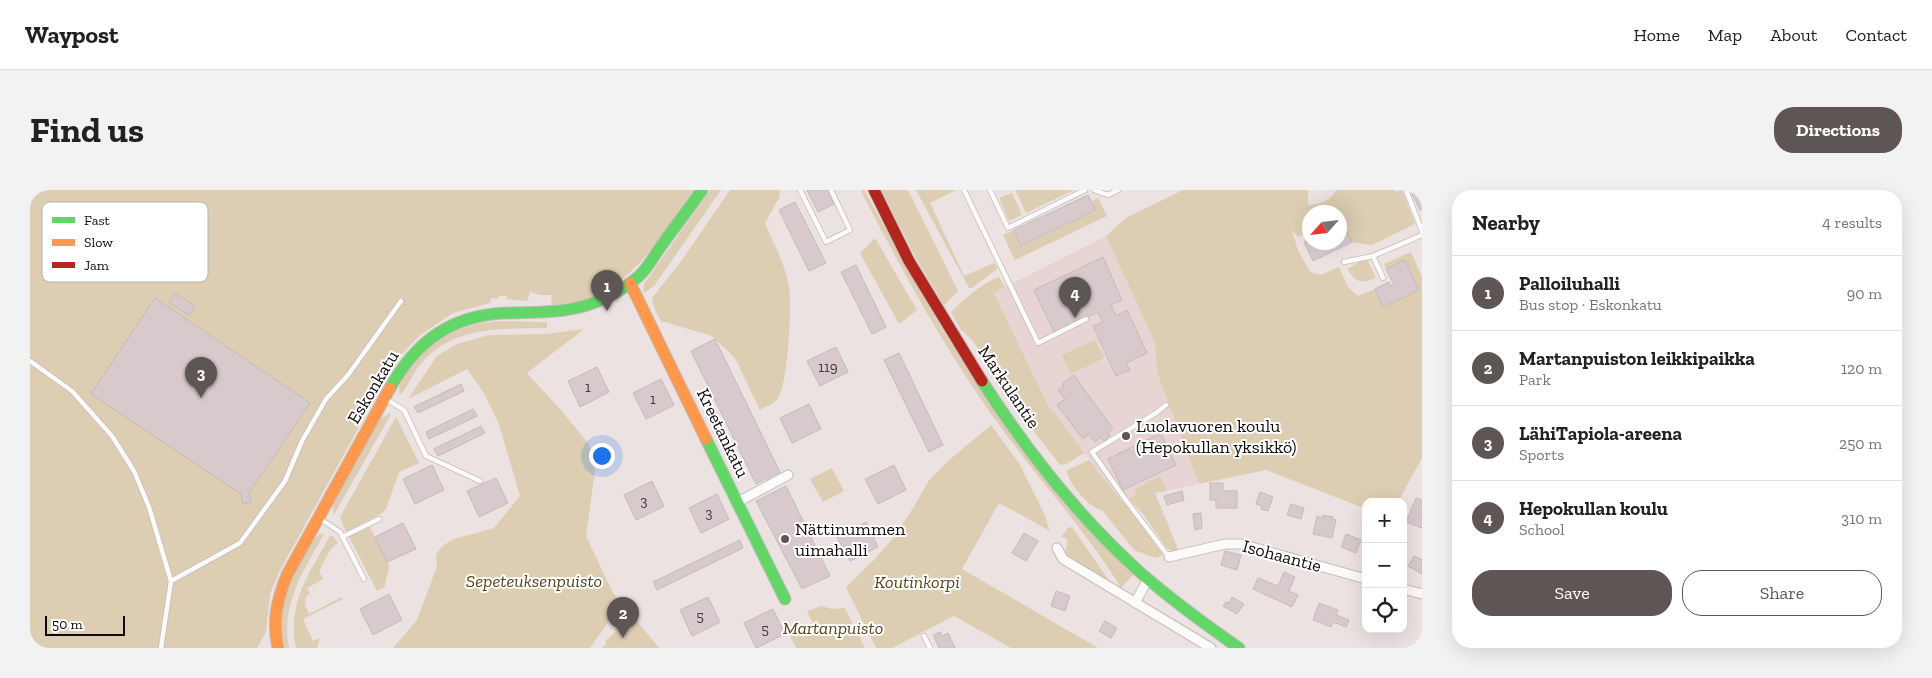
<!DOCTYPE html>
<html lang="en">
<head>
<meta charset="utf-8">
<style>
	body { margin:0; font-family:"Zilla Slab",serif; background:#f2f2f2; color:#202124 }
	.controls { position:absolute; right:15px; bottom:15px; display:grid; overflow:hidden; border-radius:10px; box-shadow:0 5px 20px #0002 }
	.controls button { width:45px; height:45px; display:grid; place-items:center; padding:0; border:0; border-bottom:1px solid #e0e0e0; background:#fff; color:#202124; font:25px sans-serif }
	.compass { position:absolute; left:1272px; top:15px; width:45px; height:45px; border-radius:50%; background:#fff; box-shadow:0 5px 20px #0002; rotate:243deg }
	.scale { position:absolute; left:15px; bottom:12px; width:80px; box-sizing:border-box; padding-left:5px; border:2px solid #100a0a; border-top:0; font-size:14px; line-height:18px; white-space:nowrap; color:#100a0a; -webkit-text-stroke:4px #fff; paint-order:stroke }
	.you { position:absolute; left:571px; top:265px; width:18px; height:18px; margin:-12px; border:4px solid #fff; border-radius:50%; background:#1a73e8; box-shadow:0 0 0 8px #1a73e833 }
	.badge { display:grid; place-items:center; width:32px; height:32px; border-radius:50%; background:#5d5655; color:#fff; font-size:16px; font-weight:700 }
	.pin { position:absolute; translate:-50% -41px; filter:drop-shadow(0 1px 2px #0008) }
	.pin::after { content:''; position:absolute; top:26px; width:18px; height:15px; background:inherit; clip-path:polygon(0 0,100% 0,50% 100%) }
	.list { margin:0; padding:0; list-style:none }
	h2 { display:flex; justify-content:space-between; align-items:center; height:65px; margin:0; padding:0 20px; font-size:21px }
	h2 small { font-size:16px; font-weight:400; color:#757577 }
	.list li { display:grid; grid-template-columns:32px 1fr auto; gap:15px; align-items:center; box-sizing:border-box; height:75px; padding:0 20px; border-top:1px solid #e0e0e0 }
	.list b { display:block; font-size:19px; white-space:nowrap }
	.list p { margin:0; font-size:16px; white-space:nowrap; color:#757577 }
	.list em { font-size:16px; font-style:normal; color:#757577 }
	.actions { display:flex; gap:10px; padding:15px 20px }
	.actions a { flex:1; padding:11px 0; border:1px solid #5d5655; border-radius:20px; text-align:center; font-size:18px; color:#5d5655 }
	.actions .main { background:#5d5655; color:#fff }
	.icon { flex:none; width:28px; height:28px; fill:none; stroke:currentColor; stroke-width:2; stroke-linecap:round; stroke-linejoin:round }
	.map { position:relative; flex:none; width:1392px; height:458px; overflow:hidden; border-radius:20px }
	header { display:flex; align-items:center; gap:30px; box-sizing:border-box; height:70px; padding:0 25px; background:#fff; border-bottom:1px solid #e0e0e0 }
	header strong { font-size:24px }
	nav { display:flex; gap:28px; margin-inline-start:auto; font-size:18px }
	.intro { display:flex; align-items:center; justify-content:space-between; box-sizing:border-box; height:120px; padding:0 30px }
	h1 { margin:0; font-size:35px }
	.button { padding:12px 22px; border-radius:20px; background:#5d5655; color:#fff; font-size:18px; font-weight:700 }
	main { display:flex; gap:30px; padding:0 30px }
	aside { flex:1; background:#fff; border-radius:20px; box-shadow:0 5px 20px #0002 }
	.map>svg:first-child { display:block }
</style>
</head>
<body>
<header>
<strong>Waypost</strong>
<nav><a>Home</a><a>Map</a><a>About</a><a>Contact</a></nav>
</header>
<div class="intro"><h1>Find us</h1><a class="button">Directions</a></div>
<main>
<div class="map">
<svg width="1392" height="458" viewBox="0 0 1392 458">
	<rect width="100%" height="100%" fill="#ece2e1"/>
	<path fill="#e7d4d3" d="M1076,46L1125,153L1127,182L1169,294L1091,310L1027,229L1018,214L964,103Z"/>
	<path fill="#ddcdb2" d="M0,0H664C635,40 608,89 560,108C548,112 535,113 522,115L521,105H511L500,102L497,111L477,109V106H469L468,109L461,108L460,113L423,123L390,145L366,170L249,382L240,404L236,442L227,458H0Z
		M680,0H691L624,96L613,103L614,94Z
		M700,0H749L750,6L735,33C743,53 756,75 759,97C762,116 758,197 747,210C743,214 735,217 730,220L705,168L682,146L631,131L625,120L622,108L652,70Z
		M834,0L910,136L967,224L1035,315L1103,385L1091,398C1054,337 1005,286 964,228C913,156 871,79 831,1Z
		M851,0H878L928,101L914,115L886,68Z
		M886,0H926L900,13L934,86L964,73L968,78L942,98H939Z
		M985,0H1044L996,23Z
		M1153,0H1278V15C1290,14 1300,12 1306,0H1365L1366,2L1372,0L1385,34L1342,55L1322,52L1310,27V22H1307L1305,17L1294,22H1280L1279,41L1269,47L1262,41L1268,60L1280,82L1291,85L1309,77L1318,97L1328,106L1345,99L1353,117L1389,100L1375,70L1356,79L1354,74L1381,62L1392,87V268L1368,312H1336V319L1236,280L1169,294L1127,182L1125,153L1076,46L1096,28Z
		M982,3L992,25L979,31L969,8Z
		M1068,8L1077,26L985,70L973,45L984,40L992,56L1065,21L1062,11Z
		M845,48L887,120L869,134L830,63Z
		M1333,70L1338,71L1346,88C1330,94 1327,93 1317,79Z
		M969,87L975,97L964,103L1018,215L1054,263L1036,274L1030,275L973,201L944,152L931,140L921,122C936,108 950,94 969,87Z
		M470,131L517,132V138C471,139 421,135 389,176C382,185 378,197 370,205C367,196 372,191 376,183C396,150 432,133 470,131Z
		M554,139L497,183L530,219L558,253L563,267L565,281L556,346L583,403L592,413L560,458H363L387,430L407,376L406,365L412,356L424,349L464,338L490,306L469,234L454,203L437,179L378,209L407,166L427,154L459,145L516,144Z
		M1065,150L1074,168L1041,184L1032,165Z
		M360,223L361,224L304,325L302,315L350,229Z
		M366,227L389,273L369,282L356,319L352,323L316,342L310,327Z
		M961,235L989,273L1013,321L1020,341L969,313L932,379L1068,458H981L924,426L862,458H846L816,397L844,370L864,347L885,315L899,290L918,271Z
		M1059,270L1091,310L1100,317L1133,365L1125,368L1104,360L1072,320C1060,319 1037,292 1037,280Z
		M802,278L814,301L793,312L780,289Z
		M1129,286L1137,301L1125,303L1148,359L1142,362L1135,356L1114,325L1099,309L1105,305L1106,299Z
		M340,337L359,375C359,384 355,389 355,397L347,401L319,347Z
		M1042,337L1080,392L1036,366L1035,362L1038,351L1032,346L1038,338Z
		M290,344H294C274,380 250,415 259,458H255C252,446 249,432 252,419C255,404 278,351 290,344Z
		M300,346H303L308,353L300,360L289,381L293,389L277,398L280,404L276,406L275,415L279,424L312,407L313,409L273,429L283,451L290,448L287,458H266C257,413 279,384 300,346Z
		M791,416L802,419L815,418L835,458H766L760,446L783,434L777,421Z
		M601,424L629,458H572L576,454L575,452L586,441L585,439L591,436Z"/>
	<path fill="#d8c9cd" stroke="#c2bbbc" d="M777,0H798L804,14L788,22Z
		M1392,0V19L1390,20L1382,4Z
		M1058,5L1066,20L991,56L984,40Z
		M765,12L796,73L779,81L749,20Z
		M1310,27L1322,52L1283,71L1274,52L1280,49V52H1310Z
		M1073,67L1092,110L1081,115L1086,126L1097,120L1117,163L1096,173L1100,180L1086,186L1063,136L1073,132L1068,122L1024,142L1004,100Z
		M1375,70L1389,100L1353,117L1345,99L1359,92L1361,96L1364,95L1356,79Z
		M826,75L856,137L842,144L811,82Z
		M145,103L165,116L159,125L139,112Z
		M125,108L280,213L219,303L221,312L213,314L211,304L61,204Z
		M685,149L750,282L726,294L661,161Z
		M806,157L818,182L790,196L777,171Z
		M869,163L913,255L899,262L854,170Z
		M567,177L579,202L550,217L538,191Z
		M1044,185L1083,239L1078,243L1080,246L1074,251L1071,247L1065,252L1059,244L1053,249L1027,215L1035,209L1028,200L1033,196L1035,197L1032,194Z
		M631,189L644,215L616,229L603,203Z
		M431,194L434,201L388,223L384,217Z
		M779,214L791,239L762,253L750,228Z
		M443,219L447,226L399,249L396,242Z
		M451,236L455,243L408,266L404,259Z
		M1131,243L1146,275L1093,300L1078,269Z
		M402,275L414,300L385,314L373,289Z
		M864,275L876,300L848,314L835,289Z
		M466,288L478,313L449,327L437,301Z
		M622,291L634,316L606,330L594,305Z
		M1180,293H1193V301H1207V318H1186V310H1180Z
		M756,296L800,386L772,399L726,311Z
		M1152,301L1154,310L1137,315L1134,306Z
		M1230,302L1243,307L1238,321L1231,319L1232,316L1226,314Z
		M687,304L699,329L671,343L659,318Z
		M1386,308L1392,310V338L1376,332Z
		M1261,314L1274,318L1271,329L1257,325Z
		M1171,323L1172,338L1165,340L1163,324Z
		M1293,325L1303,327L1302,329L1306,330L1302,348L1283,344L1287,326L1292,328Z
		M836,332L848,357L820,371L807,347Z
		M373,333L386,359L357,372L345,347Z
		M994,343L1008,351L996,371L982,363Z
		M1316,344L1331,350L1326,363L1311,357Z
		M710,350L713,358L627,400L623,392Z
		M1195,361L1211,365L1207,380L1191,375Z
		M1384,366L1392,370V384L1378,376Z
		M1254,382L1265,387L1259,401L1268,405L1262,417L1223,399L1228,388L1248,396Z
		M1026,401L1040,406L1035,421L1021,416Z
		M359,404L372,430L343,445L330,419Z
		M678,407L690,432L662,446L650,420Z
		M1202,407L1214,414L1207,424L1193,416L1196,412L1199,413Z
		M1289,413L1308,420L1306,425L1319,430L1316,437L1303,432L1301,437L1283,430Z
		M743,419L755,444L726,458L714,433Z
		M1075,431L1087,438L1081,448L1069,441Z
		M910,442L912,446L918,443L925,458H909L903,445Z"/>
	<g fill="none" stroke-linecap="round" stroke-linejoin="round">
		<defs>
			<path id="lane" d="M770,0L796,52L820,40L801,0
				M934,0L1008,153L1056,129
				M960,0L978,38L1055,0
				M1064,0L1078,5L1088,0
				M1376,0L1392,41
				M1343,66L1353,88
				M1314,72L1343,66L1392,45
				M0,171L42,201L82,246L104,281L119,317L141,391L131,458
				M356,209L374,220L396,266L450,291
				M1136,215L1126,223L1062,262L1095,309L1139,367
				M289,328L310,342L334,389
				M312,347L349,329
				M141,391L210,353L255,291L272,251L296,209L318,185L371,111
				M894,446L900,458"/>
			<path id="street" d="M708,312L758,285
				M1027,358L1033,369L1181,458
				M1139,367L1195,354H1211L1336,389
				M1373,399L1392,404
				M1105,413L1118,389"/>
			<path id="fast" d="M952,191C997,261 1050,329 1112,384C1143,411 1176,435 1209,458
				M360,198C386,151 422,125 476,123C511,122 545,124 577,107C588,102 599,95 609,86C617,79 623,68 629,59C643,39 658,20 672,0
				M676,249L755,409"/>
			<path id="slow" d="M600,93L676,249
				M248,458C242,431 247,410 257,385L360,198"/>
			<path id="jam" d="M844,0L879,71L952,191"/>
		</defs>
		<use href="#lane" stroke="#c3bcbb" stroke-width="6"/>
		<use href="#street" stroke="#c3bcbb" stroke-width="11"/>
		<use href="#fast" stroke="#c3bcbb" stroke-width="13"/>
		<use href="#slow" stroke="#c3bcbb" stroke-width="13"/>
		<use href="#jam" stroke="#c3bcbb" stroke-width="13"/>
		<use href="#lane" stroke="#fcfbfa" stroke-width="4.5"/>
		<use href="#street" stroke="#fcfbfa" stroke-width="9"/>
		<use href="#fast" stroke="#63d668" stroke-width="11"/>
		<use href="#slow" stroke="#ff974d" stroke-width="11"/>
		<use href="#jam" stroke="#b3261e" stroke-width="11"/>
	</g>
	<g fill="#5d5655" stroke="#fff" stroke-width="2">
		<circle cx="1096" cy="246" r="5"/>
		<circle cx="755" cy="349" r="5"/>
	</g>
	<g text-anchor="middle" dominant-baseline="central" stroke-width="4" stroke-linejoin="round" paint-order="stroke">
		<g font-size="15" fill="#433b3c">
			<text x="798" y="177">119</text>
			<text x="558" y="197">1</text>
			<text x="623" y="209">1</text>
			<text x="614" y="311">3</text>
			<text x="679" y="323">3</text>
			<text x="670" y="426">5</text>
			<text x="735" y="439">5</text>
		</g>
		<g font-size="18" fill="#100a0a" stroke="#fff">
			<text transform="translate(343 197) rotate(-59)">Eskonkatu</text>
			<text transform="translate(979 197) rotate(56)">Markulantie</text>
			<text transform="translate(693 243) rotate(64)">Kreetankatu</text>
			<text transform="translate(1252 366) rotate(15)">Isohaantie</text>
		</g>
		<g font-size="18" fill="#100a0a" stroke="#fff" text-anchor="start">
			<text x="1106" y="236">Luolavuoren koulu<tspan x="1106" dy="21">(Hepokullan yksikkö)</tspan></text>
			<text x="765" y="339">Nättinummen<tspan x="765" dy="21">uimahalli</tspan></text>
		</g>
		<g font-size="18" font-style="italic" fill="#56441a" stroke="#fff">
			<text x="504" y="391">Sepeteuksenpuisto</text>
			<text x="887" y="392">Koutinkorpi</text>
			<text x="803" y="438">Martanpuisto</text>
		</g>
	</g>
	<rect x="12" y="12" width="166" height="80" rx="8" fill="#fff" stroke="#b7b6b6" stroke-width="1"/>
	<rect x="22" y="27" width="23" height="6" fill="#63d668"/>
	<rect x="22" y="49" width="23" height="7" fill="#ff974d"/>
	<rect x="22" y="72" width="23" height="6" fill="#b3261e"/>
	<g font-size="14" fill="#100a0a">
		<text x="54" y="35">Fast</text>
		<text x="54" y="57">Slow</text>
		<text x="54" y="80">Jam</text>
	</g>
</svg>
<div class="controls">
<button>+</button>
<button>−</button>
<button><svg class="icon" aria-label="locate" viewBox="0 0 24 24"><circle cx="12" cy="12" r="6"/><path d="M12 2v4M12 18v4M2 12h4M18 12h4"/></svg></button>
</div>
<svg class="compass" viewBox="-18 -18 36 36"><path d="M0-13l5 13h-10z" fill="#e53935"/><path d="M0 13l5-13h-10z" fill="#757577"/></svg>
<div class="scale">50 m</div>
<div class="you"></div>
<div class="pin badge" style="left:577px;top:121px">1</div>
<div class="pin badge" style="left:593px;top:448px">2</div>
<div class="pin badge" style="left:171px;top:208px">3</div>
<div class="pin badge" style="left:1045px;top:128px">4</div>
</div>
<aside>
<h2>Nearby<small>4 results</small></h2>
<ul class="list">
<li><span class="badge">1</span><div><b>Palloiluhalli</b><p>Bus stop · Eskonkatu</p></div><em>90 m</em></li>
<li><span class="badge">2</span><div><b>Martanpuiston leikkipaikka</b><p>Park</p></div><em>120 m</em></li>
<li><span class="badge">3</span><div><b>LähiTapiola-areena</b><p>Sports</p></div><em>250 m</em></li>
<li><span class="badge">4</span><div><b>Hepokullan koulu</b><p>School</p></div><em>310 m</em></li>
</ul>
<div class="actions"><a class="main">Save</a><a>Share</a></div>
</aside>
</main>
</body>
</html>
